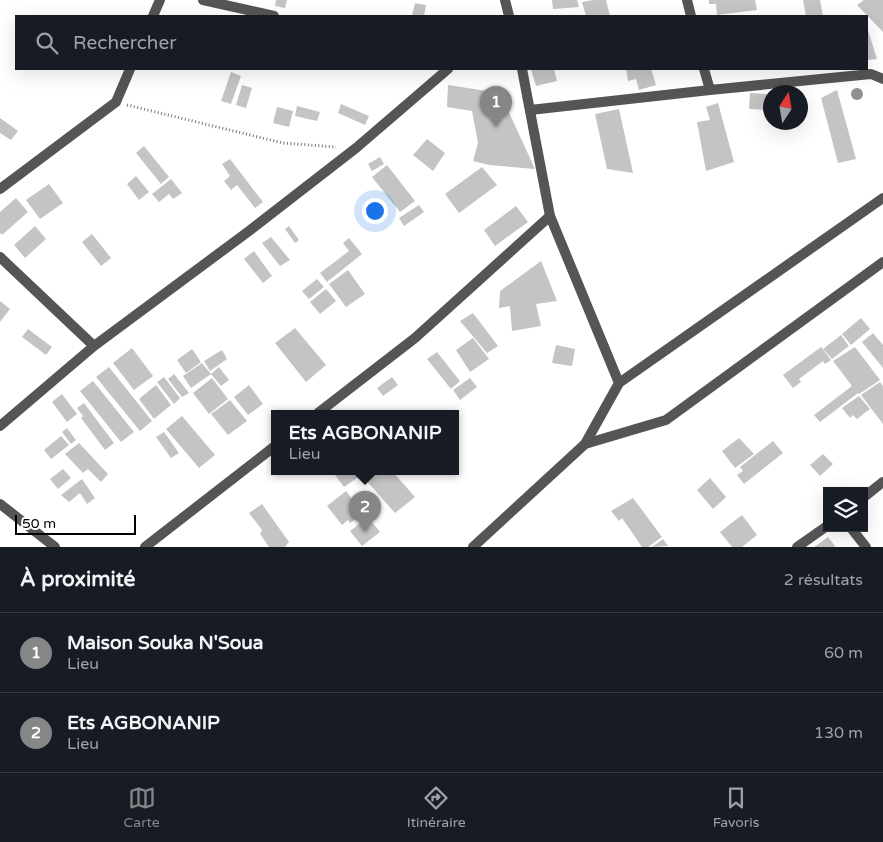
<!DOCTYPE html>
<html lang="fr">
<head>
<meta charset="utf-8">
<style>
	body { margin:0; font-family:"Varela Round",sans-serif; background:#20242c; color:#f1f3f6 }
	.controls { position:absolute; right:15px; bottom:15px; display:grid; overflow:hidden; border-radius:0px; box-shadow:0 5px 20px #0002 }
	.controls button { width:45px; height:45px; display:grid; place-items:center; padding:0; border:0; border-bottom:1px solid #363941; background:#171b24; color:#f1f3f6; font:25px sans-serif }
	.compass { position:absolute; left:763px; top:85px; width:45px; height:45px; border-radius:50%; background:#171b24; box-shadow:0 5px 20px #0002; rotate:11deg }
	.scale { position:absolute; left:15px; bottom:12px; width:121px; box-sizing:border-box; padding-left:5px; border:2px solid #000; border-top:0; font-size:14px; line-height:18px; white-space:nowrap; color:#000; -webkit-text-stroke:4px #fff; paint-order:stroke }
	.you { position:absolute; left:374px; top:210px; width:18px; height:18px; margin:-12px; border:4px solid #fff; border-radius:50%; background:#1a73e8; box-shadow:0 0 0 8px #1a73e833 }
	.badge { display:grid; place-items:center; width:32px; height:32px; border-radius:50%; background:#858687; color:#fff; font-size:16px; font-weight:700 }
	.pin { position:absolute; translate:-50% -41px; filter:drop-shadow(0 1px 2px #0008) }
	.pin::after { content:''; position:absolute; top:26px; width:18px; height:15px; background:inherit; clip-path:polygon(0 0,100% 0,50% 100%) }
	.popup { position:absolute; left:271px; top:410px; width:188px; height:65px; box-sizing:border-box; display:grid; place-content:center; border-radius:0px; background:#171b24; filter:drop-shadow(0 1px 4px #0005); font-size:16px; white-space:nowrap; color:#9ea1a6 }
	.popup b { font-size:19px; color:#f1f3f6 }
	.popup::after { content:''; position:absolute; left:50%; top:100%; margin-left:-10px; border:10px solid transparent; border-top-color:#171b24 }
	.list { margin:0; padding:0; list-style:none }
	h2 { display:flex; justify-content:space-between; align-items:center; height:65px; margin:0; padding:0 20px; font-size:21px }
	h2 small { font-size:16px; font-weight:400; color:#9ea1a6 }
	.list li { display:grid; grid-template-columns:32px 1fr auto; gap:15px; align-items:center; box-sizing:border-box; height:80px; padding:0 20px; border-top:1px solid #363941 }
	.list b { display:block; font-size:19px; white-space:nowrap }
	.list p { margin:0; font-size:16px; white-space:nowrap; color:#9ea1a6 }
	.list em { font-size:16px; font-style:normal; color:#9ea1a6 }
	.icon { flex:none; width:28px; height:28px; fill:none; stroke:currentColor; stroke-width:2; stroke-linecap:round; stroke-linejoin:round }
	.map { position:relative; flex:none; width:883px; height:547px; overflow:hidden }
	.search { position:absolute; background:#171b24; box-shadow:0 5px 20px #0002; left:15px; right:15px; top:15px; height:55px; display:flex; align-items:center; gap:12px; box-sizing:border-box; padding:0 18px; border-radius:0px; color:#9ea1a6; font-size:19px }
	.sheet { height:225px; background:#171b24 }
	nav { display:flex; justify-content:space-around; align-items:center; box-sizing:border-box; height:70px; border-top:1px solid #363941; background:#171b24; font-size:14px; color:#9ea1a6 }
	nav a { display:grid; justify-items:center; gap:2px }
	nav .on { color:#858687 }
	.map>svg:first-child { display:block }
</style>
</head>
<body>
<div class="map">
<svg width="883" height="547" viewBox="0 0 883 547">
	<rect width="100%" height="100%" fill="#fff"/>
	<path fill="#c4c4c4" d="M276,0H287L285,8L275,6Z
		M552,0H577L579,7L553,9Z
		M593,0H606L610,16H586L582,2Z
		M709,0H755L757,10L717,15L716,4H709Z
		M803,0H820L823,16H806Z
		M864,0H883V32L857,5Z
		M415,3L426,5L424,16H412Z
		M867,27L877,59L867,60Z
		M531,69H554L557,81L536,86Z
		M626,69H651L656,85L639,90L636,79L628,81Z
		M231,72L241,76L231,104L221,101Z
		M242,85L252,88L246,108L236,105Z
		M448,85L500,93L535,169L489,165L473,161L478,143L472,111L447,107Z
		M837,90L856,159L838,163L821,98Z
		M750,93L767,94L770,101V110L749,109Z
		M718,103L734,162L706,171L697,122L710,120L706,107Z
		M341,104L369,116L365,125L338,113Z
		M297,106L320,112L317,121L295,116Z
		M277,107L293,111L289,127L273,123Z
		M619,109L633,173L607,169L595,114Z
		M0,118L18,131L11,140L0,133Z
		M427,139L445,153L433,171L413,155Z
		M144,146L169,177L161,184L136,153Z
		M380,157L384,164L372,171L368,164Z
		M230,159L263,202L255,208L237,185L231,190L224,181L230,176L222,164Z
		M387,165L415,201L400,212L372,177Z
		M482,167L497,185L459,213L445,194Z
		M136,176L149,192L139,200L127,184Z
		M171,179L182,193L173,199L169,194L159,202L152,194Z
		M49,184L63,203L40,219L26,200Z
		M16,198L28,212L2,235L0,233V212Z
		M419,205L424,212L404,226L399,218Z
		M516,206L528,222L495,246L484,230Z
		M35,226L46,239L25,258L14,245Z
		M289,226L299,240L295,243L285,229Z
		M92,234L111,258L101,266L82,242Z
		M271,237L290,260L280,266L262,243Z
		M349,238L362,254L327,282L320,273L349,251L343,243Z
		M254,251L272,276L263,283L244,259Z
		M541,261L557,301L536,304L541,326L512,331L510,306L499,308L500,291Z
		M348,270L365,294L346,307L329,284Z
		M317,279L324,287L309,299L302,291Z
		M326,289L336,301L320,314L310,302Z
		M0,301L10,309L0,322Z
		M473,313L498,346L487,353L460,321Z
		M861,318L870,329L851,345L842,334Z
		M295,328L326,365L306,382L275,343Z
		M28,329L52,347L46,355L22,337Z
		M873,333L883,345V368L862,342Z
		M841,335L849,346L832,359L823,349Z
		M473,338L489,359L470,372L456,350Z
		M556,345L575,349L572,366L552,363Z
		M821,347L831,360L825,364L823,361L799,379L801,382L793,388L783,375Z
		M855,347L880,380L859,394L858,393L820,422L814,415L852,386L833,361Z
		M132,348L153,376L134,390L113,363Z
		M192,349L201,362L186,373L177,360Z
		M222,350L227,359L210,371L204,361Z
		M437,352L460,381L451,389L427,359Z
		M202,363L211,374L191,388L183,376Z
		M109,367L152,421L140,431L96,377Z
		M219,367L229,380L221,386L211,374Z
		M174,374L189,393L182,397L168,379Z
		M164,377L180,398L174,404L157,382Z
		M392,377L398,385L383,396L377,388Z
		M212,378L228,399L209,414L193,393Z
		M470,378L477,387L460,400L453,390Z
		M93,381L134,432L121,442L80,391Z
		M880,382L883,386V424L861,395Z
		M156,385L171,405L154,419L139,399Z
		M249,385L263,404L248,415L234,397Z
		M62,394L77,414L67,422L52,402Z
		M859,396L870,409L857,419L853,415L850,418L842,408Z
		M230,400L247,421L228,435L211,414Z
		M84,403L114,443L105,450L81,418L83,416L77,408Z
		M182,416L215,455L199,468L166,429Z
		M67,428L76,440L71,444L62,432Z
		M164,432L179,453L171,458L156,437Z
		M61,436L69,445L51,459L44,450Z
		M739,438L754,454L735,468L722,451Z
		M773,441L783,453L744,484L737,475L743,471L740,467Z
		M79,443L108,474L101,482L88,469L83,473L65,454Z
		M823,454L833,464L820,476L810,465Z
		M63,469L71,478L58,489L50,479Z
		M332,471H367L344,487Z
		M373,471H392L415,497L395,513L364,478Z
		M710,478L726,497L713,509L697,490Z
		M82,479L95,498L87,504L80,493L69,502L61,495Z
		M346,491L363,513L350,523L348,520L342,525L327,506Z
		M633,498L662,537L648,547H642L622,518L619,521L611,511Z
		M262,504L289,542L285,547H269L260,534L262,530L249,513Z
		M742,515L757,535L742,547H732L720,532Z
		M368,517L380,532L362,546L350,531Z
		M828,537L835,546L834,547H814Z
		M663,539L668,546L652,547Z"/>
	<g fill="none" stroke-linecap="round" stroke-linejoin="round">
		<path stroke="#777" stroke-width="3" stroke-dasharray="1 2.5" stroke-linecap="butt" d="M127,105L283,143L336,147"/>
		<path stroke="#555" stroke-width="10" d="M203,0L274,16
			M687,0L691,16
			M153,16L160,0
			M704,69L710,90
			M530,110L710,90L871,74L883,79
			M0,189L116,102L130,69
			M0,257L94,346
			M318,413L415,338L550,216
			M0,426L94,346L249,231L356,148L448,69
			M585,444L666,420L883,262
			M864,497L883,482
			M0,504L55,547
			M851,528L866,547
			M145,547L275,446
			M797,547L827,526"/>
		<path stroke="#555" stroke-width="10" d="M505,0L509,16
			M522,69L550,216L619,383
			M473,547L585,444L619,383L883,198"/>
	</g>
	<circle fill="#8f8f8f" cx="857" cy="94" r="6"/>
</svg>
<div class="controls">
<button><svg class="icon" aria-label="layers" viewBox="0 0 24 24"><path d="M12 4l9 5-9 5-9-5zM3 14l9 5 9-5"/></svg></button>
</div>
<svg class="compass" viewBox="-18 -18 36 36"><path d="M0-13l5 13h-10z" fill="#e53935"/><path d="M0 13l5-13h-10z" fill="#9ea1a6"/></svg>
<div class="scale">50 m</div>
<div class="you"></div>
<div class="pin badge" style="left:496px;top:127px">1</div>
<div class="pin badge" style="left:365px;top:532px">2</div>
<div class="popup"><b>Ets AGBONANIP</b>Lieu</div>
<div class="search"><svg class="icon" aria-label="search" viewBox="0 0 24 24"><circle cx="10" cy="10" r="6"/><path d="M15 15l6 6"/></svg>Rechercher</div>
</div>
<section class="sheet">
<h2>À proximité<small>2 résultats</small></h2>
<ul class="list">
<li><span class="badge">1</span><div><b>Maison Souka N'Soua</b><p>Lieu</p></div><em>60 m</em></li>
<li><span class="badge">2</span><div><b>Ets AGBONANIP</b><p>Lieu</p></div><em>130 m</em></li>
</ul>
</section>
<nav>
<a class="on"><svg class="icon" aria-label="map" viewBox="0 0 24 24"><path d="M3 6l6-2 6 2 6-2v14l-6 2-6-2-6 2zM9 4v14M15 6v14"/></svg>Carte</a>
<a><svg class="icon" aria-label="directions" viewBox="0 0 24 24"><path d="M12 3l9 9-9 9-9-9zM9 14v-3h6M13 9l2 2-2 2"/></svg>Itinéraire</a>
<a><svg class="icon" aria-label="saved" viewBox="0 0 24 24"><path d="M7 4h10v16l-5-4-5 4z"/></svg>Favoris</a>
</nav>
</body>
</html>
